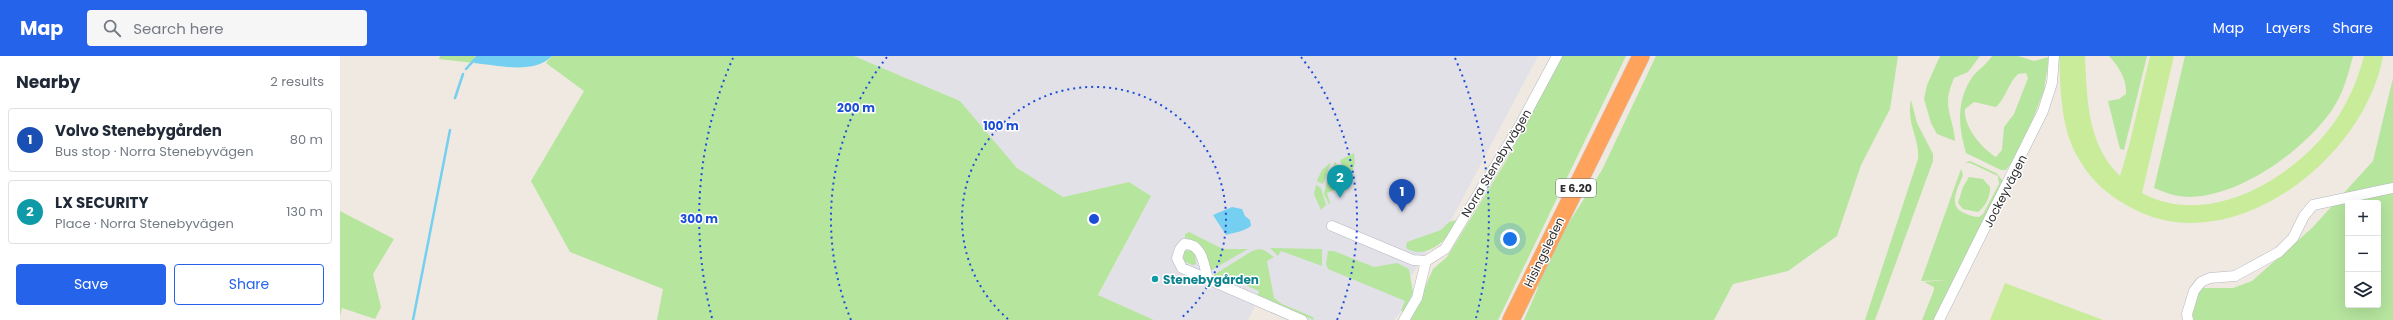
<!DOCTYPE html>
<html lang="en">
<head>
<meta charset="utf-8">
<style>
	body { margin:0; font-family:Poppins,sans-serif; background:#f6f6f7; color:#1f2937 }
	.controls { position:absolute; right:12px; bottom:12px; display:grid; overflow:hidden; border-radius:4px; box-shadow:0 4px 16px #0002 }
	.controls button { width:36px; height:36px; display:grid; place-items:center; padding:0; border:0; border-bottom:1px solid #e0e1e3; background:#fff; color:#1f2937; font:20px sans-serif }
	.you { position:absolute; left:1170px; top:183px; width:14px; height:14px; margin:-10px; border:3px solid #fff; border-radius:50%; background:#1a73e8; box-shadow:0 0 0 6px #1a73e833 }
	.badge { display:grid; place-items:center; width:26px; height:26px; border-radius:50%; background:#2563eb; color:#fff; font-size:13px; font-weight:700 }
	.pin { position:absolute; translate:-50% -33px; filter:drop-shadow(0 1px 2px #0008) }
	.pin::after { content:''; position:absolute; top:21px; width:14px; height:12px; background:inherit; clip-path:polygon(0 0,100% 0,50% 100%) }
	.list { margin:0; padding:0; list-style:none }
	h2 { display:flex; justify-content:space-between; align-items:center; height:52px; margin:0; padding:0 16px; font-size:17px }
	h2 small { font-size:13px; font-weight:400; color:#747a83 }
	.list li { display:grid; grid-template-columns:26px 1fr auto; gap:12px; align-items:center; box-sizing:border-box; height:64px; margin:0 8px 8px; padding:0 8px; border:1px solid #e0e1e3; border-radius:4px }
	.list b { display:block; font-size:15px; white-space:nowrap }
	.list p { margin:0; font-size:13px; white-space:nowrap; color:#747a83 }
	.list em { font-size:13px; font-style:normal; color:#747a83 }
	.actions { display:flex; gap:8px; padding:12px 16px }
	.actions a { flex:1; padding:9px 0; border:1px solid #2563eb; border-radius:4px; text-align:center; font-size:14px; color:#2563eb }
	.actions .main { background:#2563eb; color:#fff }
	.icon { flex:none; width:22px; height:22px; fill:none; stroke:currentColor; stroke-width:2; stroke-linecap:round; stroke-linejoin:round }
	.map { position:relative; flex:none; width:2053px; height:264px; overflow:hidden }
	header { display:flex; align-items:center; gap:24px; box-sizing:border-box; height:56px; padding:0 20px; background:#2563eb; color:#fff }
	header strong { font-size:19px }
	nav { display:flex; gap:22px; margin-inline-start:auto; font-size:14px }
	.search { width:280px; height:36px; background:#f6f6f7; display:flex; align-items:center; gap:10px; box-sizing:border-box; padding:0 14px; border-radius:4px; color:#747a83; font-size:15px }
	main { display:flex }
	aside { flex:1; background:#fff }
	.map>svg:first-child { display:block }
</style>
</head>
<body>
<header>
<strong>Map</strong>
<div class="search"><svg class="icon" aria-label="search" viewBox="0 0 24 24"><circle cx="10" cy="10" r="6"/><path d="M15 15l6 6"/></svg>Search here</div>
<nav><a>Map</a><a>Layers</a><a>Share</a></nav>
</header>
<main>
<aside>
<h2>Nearby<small>2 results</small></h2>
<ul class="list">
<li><span class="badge" style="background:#1a4fb4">1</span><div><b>Volvo Stenebygården</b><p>Bus stop · Norra Stenebyvägen</p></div><em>80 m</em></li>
<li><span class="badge" style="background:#0f9aa8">2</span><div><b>LX SECURITY</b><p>Place · Norra Stenebyvägen</p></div><em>130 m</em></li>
</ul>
<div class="actions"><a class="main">Save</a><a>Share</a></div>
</aside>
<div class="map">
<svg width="2053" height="264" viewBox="0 0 2053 264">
	<rect width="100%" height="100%" fill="#efe9e1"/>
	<path fill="#e3e1e8" d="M514,0H1198L1107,172L1090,191L1069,223L1068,246L1054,264H951L915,250L908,264H814L758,240L811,140L789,126L723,141L677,112L620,45Z"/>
	<path fill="#b6e59e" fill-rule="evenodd" d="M100,0H136L134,7L99,3Z
		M212,0H514L620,45L677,112L723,141L789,126L811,140L758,239L814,264H317L323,233L230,196L191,125L244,35L206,7Z
		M1222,0H1286L1158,264H1071L1093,213L1107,201L1166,105Z
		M1316,0H1558L1550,53L1521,109L1497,180L1448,215L1393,228L1374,264H1184L1198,232V226L1220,181L1262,114Z
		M1600,0H1640L1628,16L1614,22C1601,52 1613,58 1615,85L1597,78L1591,67L1584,43L1587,29Z
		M1652,0H1678L1694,5L1709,1L1704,34L1691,68L1672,106L1666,114H1661L1626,97C1618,70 1616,44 1633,20C1639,13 1647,8 1652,0ZM1686,17L1688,22L1674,58L1664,71L1662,94L1656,101C1642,93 1623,70 1625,53L1634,46L1656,51C1666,42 1668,27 1678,18Z
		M1769,0H1807L1784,94L1780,93L1768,45L1779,43L1786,38C1787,23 1779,11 1769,0Z
		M1845,0H2013C2008,19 2003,38 1992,54C1963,95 1901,140 1850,141C1837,141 1826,137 1814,132Z
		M2053,22V264H1854L1852,258L1860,232H1893L1912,225L1972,172L2033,105ZM2008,147H2038V249H2008Z
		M1571,44L1577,67L1593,98V105L1535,264H1525L1578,103C1580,82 1566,68 1571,44Z
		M1014,97L1015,108L1009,125L1000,104Z
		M995,105L1005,129L999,132L995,125L989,122Z
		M1630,105L1656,117L1664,126L1595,264H1582L1594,234V231L1584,226L1609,224L1581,225L1621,113L1623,119C1618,132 1607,150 1624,157C1629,159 1633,161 1639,161L1643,158L1659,128L1658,120L1630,107H1625Z
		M991,106L983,128L978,126L977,124L982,114Z
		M1629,121L1643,123L1650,131C1651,139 1645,152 1638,156L1623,153L1618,147L1623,131Z
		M987,126H993L996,133L987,137L990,147L989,148L984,138Z
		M976,129L981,132L986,149L981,154L974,138Z
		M0,155L54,183L33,218L41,251L35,263L2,252L0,260Z
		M1116,164C1112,183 1085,205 1066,192L1067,186L1101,174L1109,166Z
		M849,176L883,193H908L870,215C865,194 866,188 845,182V178Z
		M930,192L982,193V210L941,195L938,200Z
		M919,193L924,194L934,201L927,205L934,242L942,248L973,261L974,264L917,241L919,235L889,222L887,228L872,220L912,195Z
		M851,194L855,197L856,208L853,209L845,206L843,202L845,195Z
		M988,195H994L1034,211L1057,207L1069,213L1073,237L1063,257L1061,254L1065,245L988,213L986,208Z"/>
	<path fill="#c9ec9a" d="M1719,0H1745C1747,43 1747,88 1780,120L1790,86L1810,0H1834L1802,137C1863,170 1937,131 1979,85C2001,62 2016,31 2024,0H2043C2025,103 1889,209 1788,150C1768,139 1752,125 1740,105C1720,73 1721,36 1719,0Z
		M1665,227L1763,264H1650Z"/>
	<path fill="#75cff0" d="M136,0H212C194,19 157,9 134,7Z
		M892,151L902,153L905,160L910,164L911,170C903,176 895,176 886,179L873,159Z"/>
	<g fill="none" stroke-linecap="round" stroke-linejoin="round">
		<path stroke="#75cff0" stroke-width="2.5" d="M126,13L135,3
			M115,42L123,18
			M73,264L110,74"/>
		<defs>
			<path id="street" d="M992,170L1073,204L1086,205L1105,193L1180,69L1217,0
				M868,224C864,210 863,187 844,188L840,193L837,202L842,212L962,264
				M1064,264L1077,242L1086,205
				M1599,264L1703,55L1712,27L1714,0
				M1848,264L1847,258L1854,235L1861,226L1870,222L1895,220L1939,196L1953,182L1964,160L1973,149L2053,132"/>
			<path id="highway" d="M1171,264L1301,0"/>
		</defs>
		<use href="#street" stroke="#b4b7c1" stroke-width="11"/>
		<use href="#highway" stroke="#c9c9c9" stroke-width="18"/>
		<use href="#street" stroke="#fff" stroke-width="10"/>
		<use href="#highway" stroke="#ffa35c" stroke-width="17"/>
	</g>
	<g fill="none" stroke="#1d4ed8" stroke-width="2" stroke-dasharray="2 4">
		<path d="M668 263A132 132 0 1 1 840 263"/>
		<path d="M511 264A263 263 0 0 1 547 1M961 1A263 263 0 0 1 997 264"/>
		<path d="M372 262A395 395 0 0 1 393 2M1115 2A395 395 0 0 1 1136 262"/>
	</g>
	<circle fill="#0f9aa8" stroke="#fff" stroke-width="1.5" cx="815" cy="223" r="4"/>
	<g text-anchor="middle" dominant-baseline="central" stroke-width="3" stroke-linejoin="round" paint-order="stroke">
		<rect fill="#fff" stroke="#6d6d6d" stroke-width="1" x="1216" y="123" width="40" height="18" rx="3"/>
		<g font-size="11" font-weight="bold" fill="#2e2e2e">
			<text x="1236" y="132">E 6.20</text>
		</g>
		<g font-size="12" fill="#2e2e2e" stroke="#fff">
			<text transform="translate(1156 107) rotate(-59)">Norra Stenebyvägen</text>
			<text transform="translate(1665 135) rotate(-63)">Jockeyvägen</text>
			<text transform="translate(1204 196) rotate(-64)">Hisingsleden</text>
		</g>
		<g font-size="12" font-weight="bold" fill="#0d838f" stroke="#fff" text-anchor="start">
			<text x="823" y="223">Stenebygården</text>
		</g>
	</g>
	<circle cx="754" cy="163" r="6" fill="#1d4ed8" stroke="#fff" stroke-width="2"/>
	<g font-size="12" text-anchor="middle" font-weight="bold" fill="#1d4ed8" stroke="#fff" stroke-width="3" stroke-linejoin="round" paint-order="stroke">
		<text x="516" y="56">200 m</text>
		<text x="661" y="74">100 m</text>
		<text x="359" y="167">300 m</text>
	</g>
</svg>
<div class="controls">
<button>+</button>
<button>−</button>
<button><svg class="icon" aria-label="layers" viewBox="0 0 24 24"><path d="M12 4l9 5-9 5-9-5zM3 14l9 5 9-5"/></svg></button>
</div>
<div class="you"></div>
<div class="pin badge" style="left:1062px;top:156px;background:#1a4fb4">1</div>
<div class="pin badge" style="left:1000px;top:142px;background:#0f9aa8">2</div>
</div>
</main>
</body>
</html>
